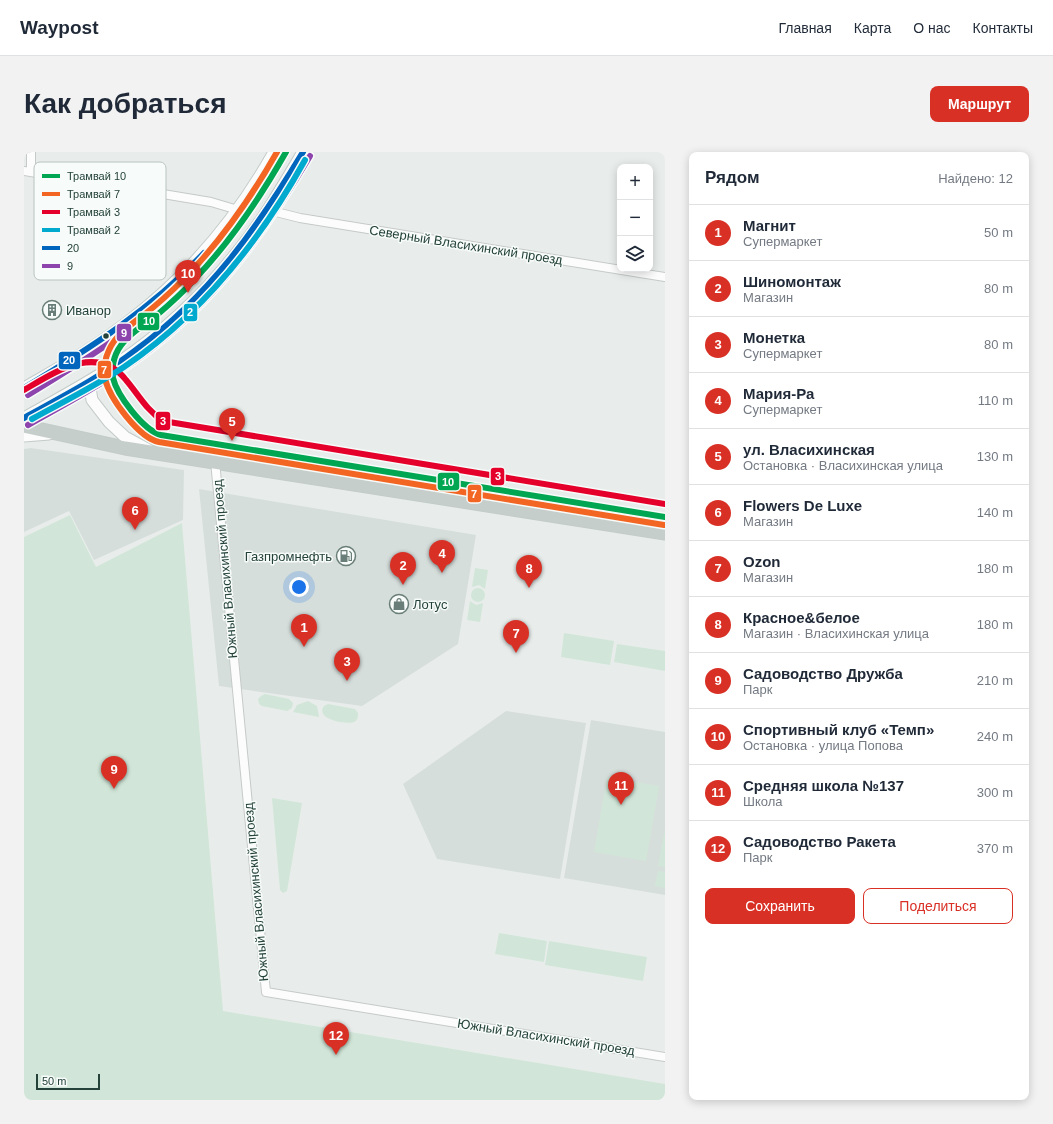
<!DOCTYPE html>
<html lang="ru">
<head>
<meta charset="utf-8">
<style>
	body { margin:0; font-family:Arial,sans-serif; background:#f2f2f3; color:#1f2937 }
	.controls { position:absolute; right:12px; top:12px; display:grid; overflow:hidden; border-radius:8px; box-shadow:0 2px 10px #0003 }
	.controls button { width:36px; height:36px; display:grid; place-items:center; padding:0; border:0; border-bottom:1px solid #e0e1e3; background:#fff; color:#1f2937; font:20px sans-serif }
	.scale { position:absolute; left:12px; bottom:10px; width:64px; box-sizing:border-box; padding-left:4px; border:2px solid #24423a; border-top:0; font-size:11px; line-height:14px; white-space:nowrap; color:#24423a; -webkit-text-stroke:3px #f7fbf9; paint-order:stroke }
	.you { position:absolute; left:275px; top:435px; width:14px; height:14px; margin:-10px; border:3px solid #fff; border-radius:50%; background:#1a73e8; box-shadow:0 0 0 6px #1a73e833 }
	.badge { display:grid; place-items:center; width:26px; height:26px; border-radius:50%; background:#d93025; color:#fff; font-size:13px; font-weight:700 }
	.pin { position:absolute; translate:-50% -33px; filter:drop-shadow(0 1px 2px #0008) }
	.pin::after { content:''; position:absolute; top:21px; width:14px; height:12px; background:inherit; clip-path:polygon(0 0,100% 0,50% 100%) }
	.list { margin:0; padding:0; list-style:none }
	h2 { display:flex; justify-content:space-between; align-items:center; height:52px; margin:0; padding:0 16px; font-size:17px }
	h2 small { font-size:13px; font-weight:400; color:#747a83 }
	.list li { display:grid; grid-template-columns:26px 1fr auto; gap:12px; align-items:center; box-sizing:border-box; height:56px; padding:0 16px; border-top:1px solid #e0e1e3 }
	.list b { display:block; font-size:15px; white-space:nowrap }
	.list p { margin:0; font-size:13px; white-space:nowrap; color:#747a83 }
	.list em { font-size:13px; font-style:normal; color:#747a83 }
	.actions { display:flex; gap:8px; padding:12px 16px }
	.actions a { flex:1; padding:9px 0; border:1px solid #d93025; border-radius:8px; text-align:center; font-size:14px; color:#d93025 }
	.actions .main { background:#d93025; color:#fff }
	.icon { flex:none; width:22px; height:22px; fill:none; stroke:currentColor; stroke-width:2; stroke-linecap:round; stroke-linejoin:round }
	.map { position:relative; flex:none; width:641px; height:948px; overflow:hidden; border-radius:8px }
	header { display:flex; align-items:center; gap:24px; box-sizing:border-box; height:56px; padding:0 20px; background:#fff; border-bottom:1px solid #e0e1e3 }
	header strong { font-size:19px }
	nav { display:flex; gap:22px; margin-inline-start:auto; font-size:14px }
	.intro { display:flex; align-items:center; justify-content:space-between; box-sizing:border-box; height:96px; padding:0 24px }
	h1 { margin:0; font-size:28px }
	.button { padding:10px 18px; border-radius:8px; background:#d93025; color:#fff; font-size:14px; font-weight:700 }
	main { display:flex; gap:24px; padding:0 24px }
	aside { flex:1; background:#fff; border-radius:8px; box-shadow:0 2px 10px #0003 }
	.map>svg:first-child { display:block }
</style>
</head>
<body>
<header>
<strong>Waypost</strong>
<nav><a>Главная</a><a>Карта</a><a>О нас</a><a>Контакты</a></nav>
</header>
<div class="intro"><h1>Как добраться</h1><a class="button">Маршрут</a></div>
<main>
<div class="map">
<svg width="641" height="948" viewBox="0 0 641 948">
	<rect width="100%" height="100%" fill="#e8edeb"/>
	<path fill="#d6dedb" d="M7,296L160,318L159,368L70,408L45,359L0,380V297Z
		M175,337L452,383L434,492L338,554L195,534Z
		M482,559L562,571L536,727L413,707L379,632Z
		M567,568L641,580V743L540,726Z"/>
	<path fill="#d1e6d8" d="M46,363L72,415L158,371L199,859L641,932V948H0V385Z
		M451,416L464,418L461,437L455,433L448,435Z
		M447 443a7 7 0 1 1 14 0a7 7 0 1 1-14 0Z
		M446,449L452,453L459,451L456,470L443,468Z
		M540,481L590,489L586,513L537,505Z
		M593,492L641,499V519L590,510Z
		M241,542L265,547L269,551L268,556L263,559L238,554L235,552L234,547L237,544Z
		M284,549L293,554L295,565L269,560L273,553Z
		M304,552L331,557L334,561C334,565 334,568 330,570C325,573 290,568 300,554Z
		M583,625L635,634L622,709L570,700Z
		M248,646L278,651L263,739L259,741L256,738Z
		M641,677V715L634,714Z
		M634,719L641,720V736L631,734Z
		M475,781L523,789L520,810L471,802Z
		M525,789L623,805L619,829L521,813Z"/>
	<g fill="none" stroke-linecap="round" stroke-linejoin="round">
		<defs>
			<path id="minor" d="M0,19L187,50L214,58
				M7,20V0
				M244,58L276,66L641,125
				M191,309L242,840L641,905"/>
			<path id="secondary" d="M65,229L68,248L85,270L101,285L125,298
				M0,236C19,225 39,214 58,202C140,150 202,86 250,0
				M0,266C32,248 64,231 94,211C140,180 184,138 218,94C241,65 260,32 279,0
				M0,284L25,282"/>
			<path id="trunk" d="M0,274L101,296L641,381"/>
		</defs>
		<use href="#minor" stroke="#c5cac8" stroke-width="10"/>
		<use href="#secondary" stroke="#c3cbc8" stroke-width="13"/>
		<use href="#trunk" stroke="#c3ccc9" stroke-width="15"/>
		<use href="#minor" stroke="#fcfcfc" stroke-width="8"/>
		<use href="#secondary" stroke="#fcfcfc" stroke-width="11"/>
		<use href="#trunk" stroke="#c6cecc" stroke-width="13"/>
		<defs>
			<path id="bus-1" d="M0,236C65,197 128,157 180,101
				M0,266C38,245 77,225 112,198C185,144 233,77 279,0"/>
			<path id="bus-2" d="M4,243C70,203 133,163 186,106
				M4,273C42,252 80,231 115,206C190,151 240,82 286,4"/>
		</defs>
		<use href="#bus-1" stroke="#f7fbf9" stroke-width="9"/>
		<use href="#bus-2" stroke="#f7fbf9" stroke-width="9"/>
		<use href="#bus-1" stroke="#0065bd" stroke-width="6"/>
		<use href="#bus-2" stroke="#8e44ad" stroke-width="6"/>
		<defs>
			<path id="tram-1" d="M262,0C236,46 207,89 170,128C159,140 146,152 133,163C119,174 99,185 92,202C89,209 88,218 89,226C93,243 119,278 137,283L641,365"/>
			<path id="tram-2" d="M253,0C227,46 197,89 160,127C148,139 135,151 121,162C108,172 92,182 85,198C81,206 79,218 81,227C86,247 115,286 135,290L640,373"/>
			<path id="tram-3" d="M0,238C31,220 73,191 102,228C114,242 123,259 139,269L641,352"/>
			<path id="tram-4" d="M8,267C39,250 71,234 100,215C178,162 236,89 281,8"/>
		</defs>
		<use href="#tram-1" stroke="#f7fbf9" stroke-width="9"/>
		<use href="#tram-2" stroke="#f7fbf9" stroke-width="9"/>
		<use href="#tram-3" stroke="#f7fbf9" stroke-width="9"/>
		<use href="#tram-4" stroke="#f7fbf9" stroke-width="9"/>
		<use href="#tram-1" stroke="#00a651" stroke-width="6"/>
		<use href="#tram-2" stroke="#f26522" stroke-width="6"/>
		<use href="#tram-3" stroke="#e4002b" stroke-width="6"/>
		<use href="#tram-4" stroke="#00a9ce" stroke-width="6"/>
	</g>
	<defs>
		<symbol id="building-ring" viewBox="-11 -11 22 22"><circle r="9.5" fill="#f7fbf9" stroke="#697e78" stroke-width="1.5"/><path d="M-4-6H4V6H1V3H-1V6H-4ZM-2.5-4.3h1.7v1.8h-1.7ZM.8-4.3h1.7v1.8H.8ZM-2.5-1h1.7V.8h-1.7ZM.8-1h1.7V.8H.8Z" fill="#697e78"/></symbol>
		<symbol id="fuel-ring" viewBox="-11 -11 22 22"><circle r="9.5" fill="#f7fbf9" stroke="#697e78" stroke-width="1.5"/><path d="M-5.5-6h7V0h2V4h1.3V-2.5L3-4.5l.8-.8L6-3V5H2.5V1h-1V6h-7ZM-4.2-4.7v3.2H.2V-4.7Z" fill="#697e78"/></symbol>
		<symbol id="shop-ring" viewBox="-11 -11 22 22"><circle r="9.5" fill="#f7fbf9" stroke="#697e78" stroke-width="1.5"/><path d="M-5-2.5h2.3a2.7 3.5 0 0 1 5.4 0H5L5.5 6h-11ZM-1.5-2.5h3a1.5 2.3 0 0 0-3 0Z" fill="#697e78"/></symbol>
	</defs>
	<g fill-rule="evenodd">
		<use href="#building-ring" x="17" y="147" width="22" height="22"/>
		<use href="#fuel-ring" x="311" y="393" width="22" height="22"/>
		<use href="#shop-ring" x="364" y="441" width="22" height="22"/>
	</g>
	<circle fill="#24423a" stroke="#f7fbf9" stroke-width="1.5" cx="82" cy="184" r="3.5"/>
	<g text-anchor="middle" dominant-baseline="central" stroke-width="3" stroke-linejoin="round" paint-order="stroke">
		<g font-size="13" fill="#24423a" stroke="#f7fbf9">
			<text transform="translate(442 93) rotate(9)">Северный Власихинский проезд</text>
			<text transform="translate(201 417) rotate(-95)">Южный Власихинский проезд</text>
			<text transform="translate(232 740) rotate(-95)">Южный Власихинский проезд</text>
			<text transform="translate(522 885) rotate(9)">Южный Власихинский проезд</text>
		</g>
		<g font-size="13" fill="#24423a" stroke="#f7fbf9" text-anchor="start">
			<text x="42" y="158">Иванор</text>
			<text x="308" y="404" text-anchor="end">Газпромнефть</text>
			<text x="389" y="452">Лотус</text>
		</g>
	</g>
	<rect x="10" y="10" width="132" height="118" rx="6" fill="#f7fbf9" stroke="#b8c4c0" stroke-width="1"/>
	<rect x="18" y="22" width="18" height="4" fill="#00a651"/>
	<rect x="18" y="40" width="18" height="4" fill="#f26522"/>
	<rect x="18" y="58" width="18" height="4" fill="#e4002b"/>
	<rect x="18" y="76" width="18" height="4" fill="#00a9ce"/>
	<rect x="18" y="94" width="18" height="4" fill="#0065bd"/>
	<rect x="18" y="112" width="18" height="4" fill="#8e44ad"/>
	<g font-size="11" fill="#24423a">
		<text x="43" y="28">Трамвай 10</text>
		<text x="43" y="46">Трамвай 7</text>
		<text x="43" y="64">Трамвай 3</text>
		<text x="43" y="82">Трамвай 2</text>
		<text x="43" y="100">20</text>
		<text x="43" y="118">9</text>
	</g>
	<g stroke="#f7fbf9" stroke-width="1.5">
		<rect x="159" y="151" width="15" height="19" rx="4" fill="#00a9ce"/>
		<rect x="113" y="160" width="23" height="19" rx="4" fill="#00a651"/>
		<rect x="92" y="171" width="16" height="19" rx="4" fill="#8e44ad"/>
		<rect x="34" y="199" width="23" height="19" rx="4" fill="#0065bd"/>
		<rect x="73" y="208" width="15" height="19" rx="4" fill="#f26522"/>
		<rect x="131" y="259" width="16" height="20" rx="4" fill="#e4002b"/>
		<rect x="466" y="315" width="15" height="19" rx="4" fill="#e4002b"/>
		<rect x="413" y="320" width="23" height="19" rx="4" fill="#00a651"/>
		<rect x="443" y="332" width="15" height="19" rx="4" fill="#f26522"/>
	</g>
	<g font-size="11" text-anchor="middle" font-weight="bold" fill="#fff">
		<text x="166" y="164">2</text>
		<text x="125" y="173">10</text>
		<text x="100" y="185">9</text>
		<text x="45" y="212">20</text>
		<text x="80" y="222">7</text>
		<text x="139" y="273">3</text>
		<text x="474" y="328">3</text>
		<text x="424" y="334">10</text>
		<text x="450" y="346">7</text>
	</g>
</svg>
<div class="controls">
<button>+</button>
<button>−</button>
<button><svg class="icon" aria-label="layers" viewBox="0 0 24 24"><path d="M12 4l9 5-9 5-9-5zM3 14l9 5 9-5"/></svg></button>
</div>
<div class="scale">50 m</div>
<div class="you"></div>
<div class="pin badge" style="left:280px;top:495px">1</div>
<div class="pin badge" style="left:379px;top:433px">2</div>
<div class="pin badge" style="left:323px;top:529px">3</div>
<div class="pin badge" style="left:418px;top:421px">4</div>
<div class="pin badge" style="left:208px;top:289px">5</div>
<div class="pin badge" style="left:111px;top:378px">6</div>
<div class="pin badge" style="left:492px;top:501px">7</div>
<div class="pin badge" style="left:505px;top:436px">8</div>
<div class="pin badge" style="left:90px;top:637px">9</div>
<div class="pin badge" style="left:164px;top:141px">10</div>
<div class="pin badge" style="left:597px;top:653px">11</div>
<div class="pin badge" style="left:312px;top:903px">12</div>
</div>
<aside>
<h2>Рядом<small>Найдено: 12</small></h2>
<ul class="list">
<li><span class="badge">1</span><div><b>Магнит</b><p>Супермаркет</p></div><em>50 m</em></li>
<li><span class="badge">2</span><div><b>Шиномонтаж</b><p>Магазин</p></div><em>80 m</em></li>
<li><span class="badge">3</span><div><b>Монетка</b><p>Супермаркет</p></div><em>80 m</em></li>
<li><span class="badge">4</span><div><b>Мария-Ра</b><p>Супермаркет</p></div><em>110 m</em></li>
<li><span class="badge">5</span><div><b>ул. Власихинская</b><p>Остановка · Власихинская улица</p></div><em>130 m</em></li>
<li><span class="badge">6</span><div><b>Flowers De Luxe</b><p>Магазин</p></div><em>140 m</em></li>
<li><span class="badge">7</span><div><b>Ozon</b><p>Магазин</p></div><em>180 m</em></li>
<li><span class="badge">8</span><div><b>Красное&amp;белое</b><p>Магазин · Власихинская улица</p></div><em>180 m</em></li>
<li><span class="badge">9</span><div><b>Садоводство Дружба</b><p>Парк</p></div><em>210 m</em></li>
<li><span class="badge">10</span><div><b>Спортивный клуб «Темп»</b><p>Остановка · улица Попова</p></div><em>240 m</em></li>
<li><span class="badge">11</span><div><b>Средняя школа №137</b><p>Школа</p></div><em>300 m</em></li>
<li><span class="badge">12</span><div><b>Садоводство Ракета</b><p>Парк</p></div><em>370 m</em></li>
</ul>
<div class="actions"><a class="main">Сохранить</a><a>Поделиться</a></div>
</aside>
</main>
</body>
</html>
